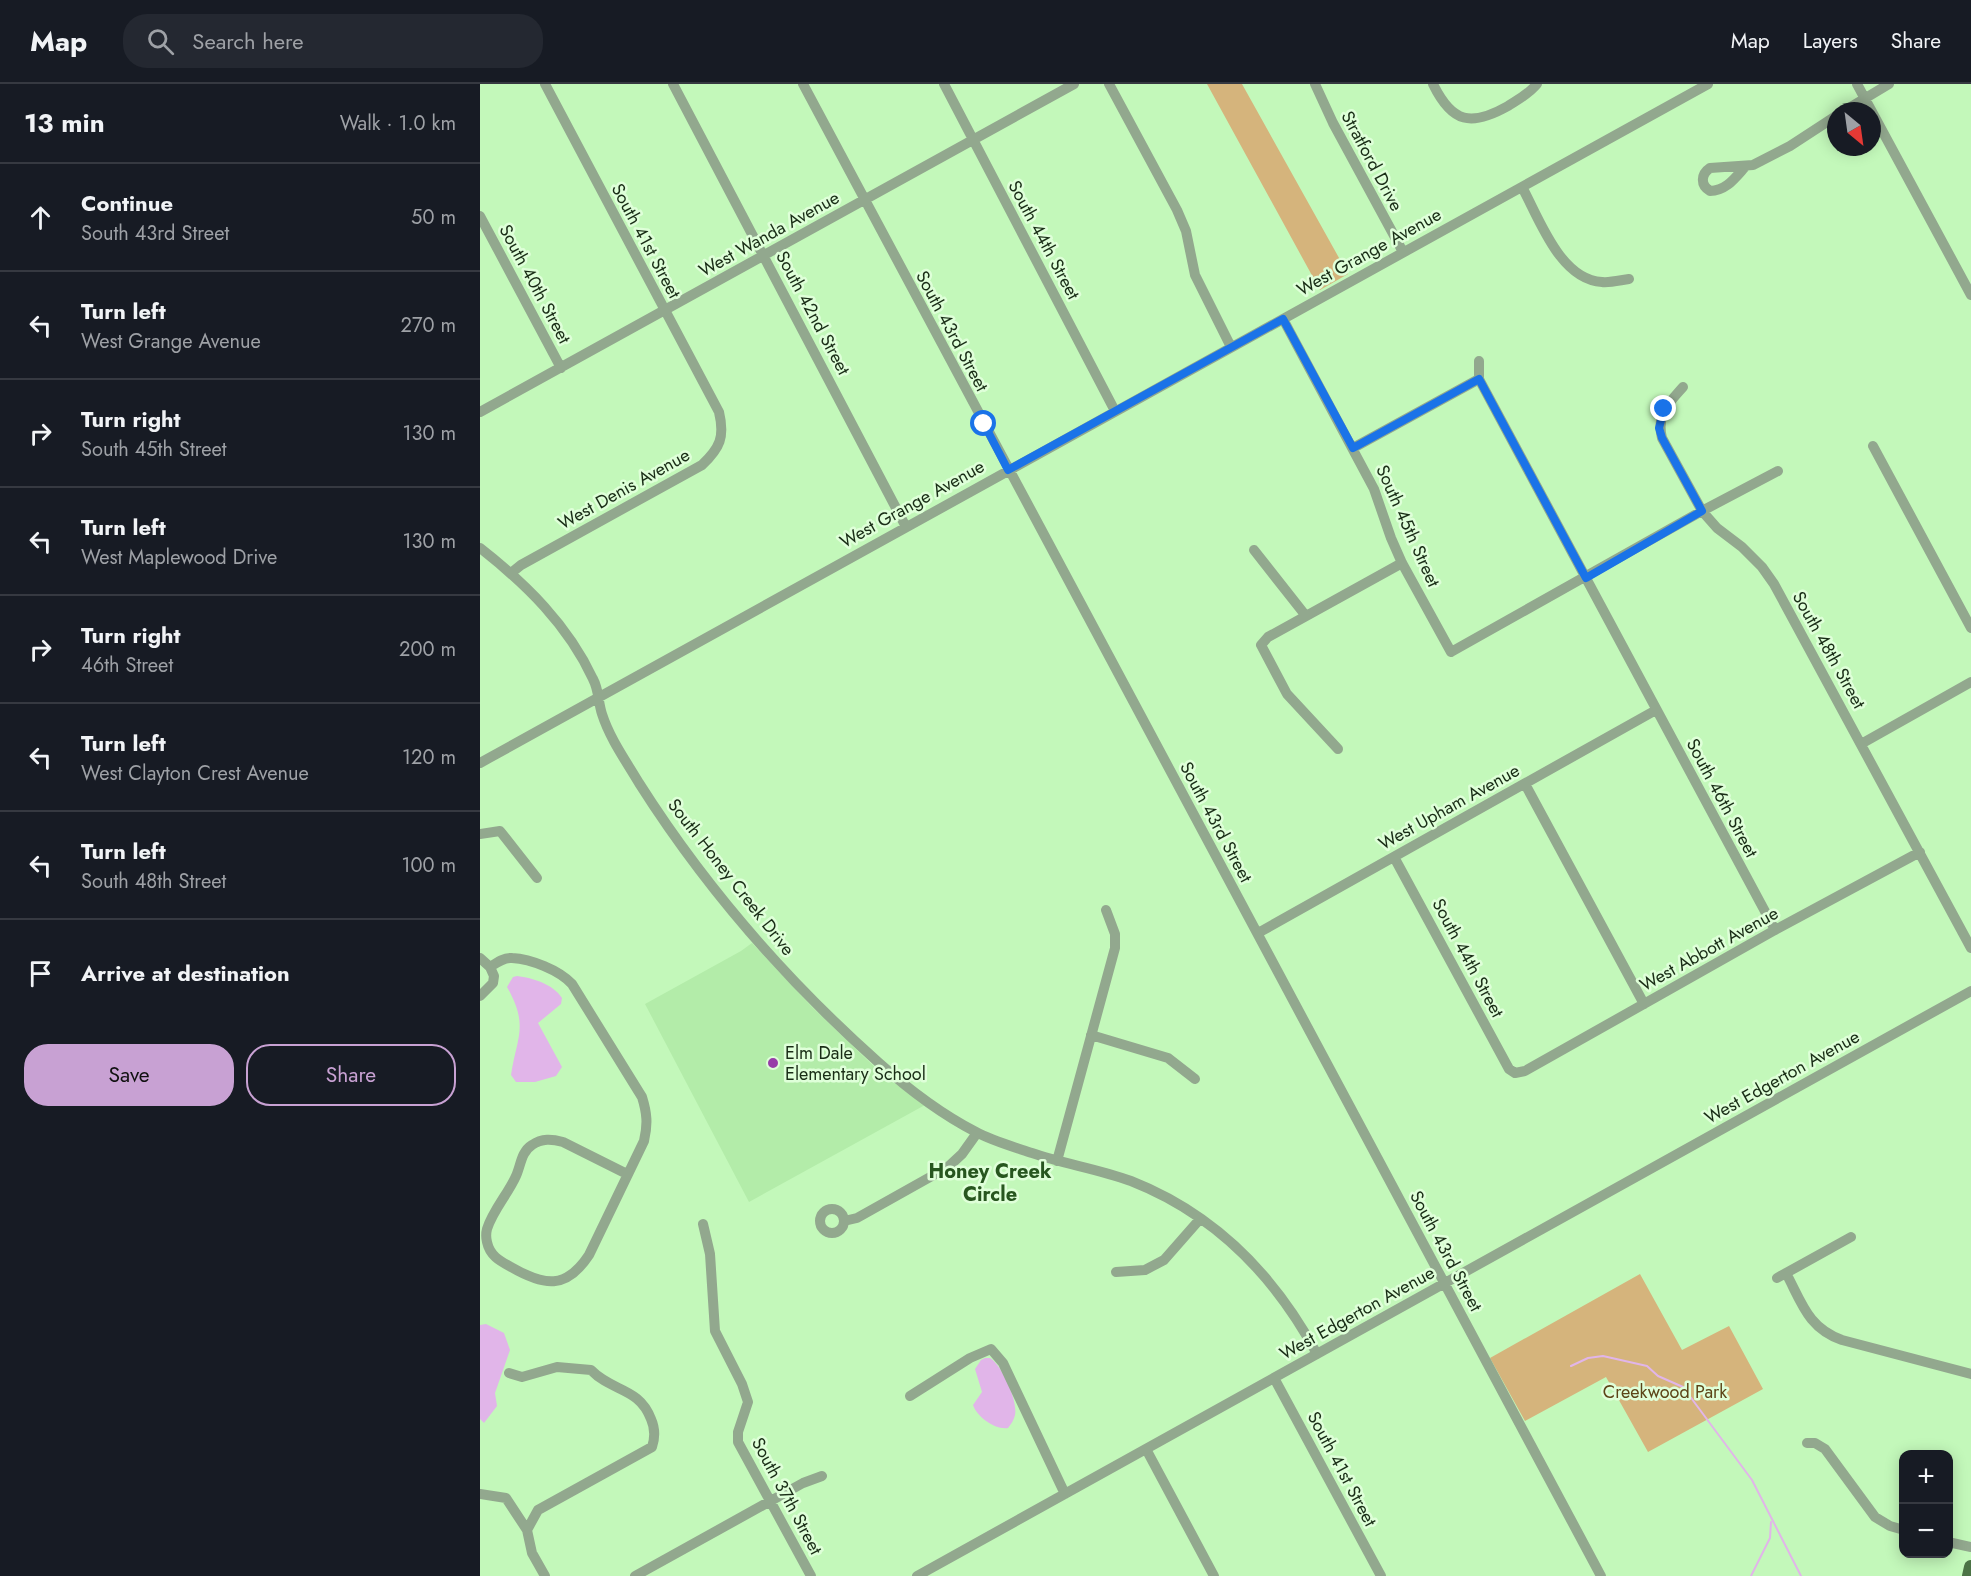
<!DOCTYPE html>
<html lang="en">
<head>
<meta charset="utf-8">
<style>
	body { margin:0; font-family:Jost,sans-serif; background:#242831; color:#f1f3f6 }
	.controls { position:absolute; right:18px; bottom:18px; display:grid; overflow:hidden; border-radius:12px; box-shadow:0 3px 15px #0003 }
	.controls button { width:54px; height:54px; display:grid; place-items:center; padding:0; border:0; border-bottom:2px solid #363941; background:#171b24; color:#f1f3f6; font:30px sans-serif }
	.compass { position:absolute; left:1347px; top:18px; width:54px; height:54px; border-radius:50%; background:#171b24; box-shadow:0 3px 15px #0003; rotate:151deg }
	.stop { position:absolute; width:18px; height:18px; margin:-14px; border:4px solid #1a73e8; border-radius:50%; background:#fff }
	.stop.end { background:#1a73e8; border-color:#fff; box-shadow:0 2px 6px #0008 }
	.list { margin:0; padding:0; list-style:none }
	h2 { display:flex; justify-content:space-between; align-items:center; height:78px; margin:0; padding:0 24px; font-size:26px }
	h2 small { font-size:20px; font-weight:400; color:#9ea1a6 }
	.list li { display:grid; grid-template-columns:39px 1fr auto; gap:18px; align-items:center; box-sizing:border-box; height:108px; padding:0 24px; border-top:2px solid #363941 }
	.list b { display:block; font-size:22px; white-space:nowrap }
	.list p { margin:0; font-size:20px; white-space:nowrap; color:#9ea1a6 }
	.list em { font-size:20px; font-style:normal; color:#9ea1a6 }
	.actions { display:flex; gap:12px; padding:18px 24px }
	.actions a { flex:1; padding:14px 0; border:2px solid #c8a1d3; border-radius:24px; text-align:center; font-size:21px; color:#c8a1d3 }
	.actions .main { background:#c8a1d3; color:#111 }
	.icon { flex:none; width:33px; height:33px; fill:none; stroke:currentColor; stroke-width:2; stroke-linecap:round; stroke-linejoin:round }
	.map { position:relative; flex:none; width:1491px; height:1492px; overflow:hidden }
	header { display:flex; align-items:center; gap:36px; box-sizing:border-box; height:84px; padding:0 30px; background:#171b24; border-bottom:2px solid #363941 }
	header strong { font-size:28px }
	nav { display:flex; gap:33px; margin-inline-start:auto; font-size:21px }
	.search { width:420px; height:54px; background:#242831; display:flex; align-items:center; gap:15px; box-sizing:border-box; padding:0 21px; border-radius:24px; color:#9ea1a6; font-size:22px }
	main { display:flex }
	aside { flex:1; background:#171b24 }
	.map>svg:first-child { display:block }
</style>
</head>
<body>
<header>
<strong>Map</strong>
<div class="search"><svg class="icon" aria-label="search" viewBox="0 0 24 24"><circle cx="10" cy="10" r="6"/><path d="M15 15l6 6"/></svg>Search here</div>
<nav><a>Map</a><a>Layers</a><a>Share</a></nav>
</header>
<main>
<aside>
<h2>13 min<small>Walk · 1.0 km</small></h2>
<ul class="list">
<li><svg class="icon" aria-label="ahead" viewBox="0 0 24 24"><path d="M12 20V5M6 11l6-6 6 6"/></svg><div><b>Continue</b><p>South 43rd Street</p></div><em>50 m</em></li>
<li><svg class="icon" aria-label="left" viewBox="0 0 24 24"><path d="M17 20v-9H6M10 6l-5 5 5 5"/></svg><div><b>Turn left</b><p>West Grange Avenue</p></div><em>270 m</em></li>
<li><svg class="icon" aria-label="right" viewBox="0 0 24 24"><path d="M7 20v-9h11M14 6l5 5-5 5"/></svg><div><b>Turn right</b><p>South 45th Street</p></div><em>130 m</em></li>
<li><svg class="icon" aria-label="left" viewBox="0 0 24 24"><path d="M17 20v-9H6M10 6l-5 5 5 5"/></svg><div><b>Turn left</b><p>West Maplewood Drive</p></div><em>130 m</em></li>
<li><svg class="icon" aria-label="right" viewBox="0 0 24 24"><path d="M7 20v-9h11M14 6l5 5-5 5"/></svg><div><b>Turn right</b><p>46th Street</p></div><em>200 m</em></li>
<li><svg class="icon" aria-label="left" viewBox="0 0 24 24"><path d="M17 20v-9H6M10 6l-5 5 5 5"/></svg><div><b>Turn left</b><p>West Clayton Crest Avenue</p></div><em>120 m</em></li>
<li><svg class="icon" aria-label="left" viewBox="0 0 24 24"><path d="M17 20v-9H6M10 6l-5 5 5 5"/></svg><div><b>Turn left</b><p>South 48th Street</p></div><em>100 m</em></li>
<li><svg class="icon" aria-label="arrive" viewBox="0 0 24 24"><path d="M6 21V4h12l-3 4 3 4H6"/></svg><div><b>Arrive at destination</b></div></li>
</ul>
<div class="actions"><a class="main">Save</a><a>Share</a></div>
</aside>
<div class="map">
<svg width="1491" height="1492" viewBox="0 0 1491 1492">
	<rect width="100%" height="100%" fill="#c3f8ba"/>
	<path fill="#b3eca9" d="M272,859L333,924L403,991L445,1021L269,1118L165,920L261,867Z"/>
	<path fill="#d5b47c" d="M727,0H762L868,190L840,206Z
		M1160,1190L1202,1266L1249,1242L1283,1305L1168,1368L1126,1293L1045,1337L1010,1274Z"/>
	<path fill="#e1b5e9" d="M37,892C53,894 73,900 82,914L81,920L58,939L82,983L76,992L55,998H36L31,991C37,952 49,942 27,903L33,893Z
		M6,1240L24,1249L30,1266L15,1309L17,1322L4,1339L0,1335V1241Z
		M505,1274H510C522,1281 538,1317 535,1331C534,1336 531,1340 528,1344C515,1346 497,1333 493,1321L502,1308L495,1285L501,1276Z"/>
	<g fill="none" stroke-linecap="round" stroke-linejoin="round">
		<path stroke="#e1b5e9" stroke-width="2" d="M1091,1282L1108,1274L1123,1272L1167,1282L1178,1292L1203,1303L1272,1396L1321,1492
			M1271,1492L1290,1454L1291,1438"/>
		<path stroke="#92a88e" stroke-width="10" d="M193,0L426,443
			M323,0L1121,1492
			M464,0L635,327
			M629,0L697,126L706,147L715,191L751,263
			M835,0L853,39L923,168
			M953,0C972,39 991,43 1028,22C1039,15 1049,10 1057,0
			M1377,0L1491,211
			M1364,27L1409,0
			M1265,83C1255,94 1246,107 1230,107C1220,101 1221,90 1230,84L1273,81L1310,62L1356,32
			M1042,103C1059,134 1080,196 1122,198C1130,199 1141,196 1149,195
			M0,132L81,284
			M803,235L894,405L911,454L922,479L971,568L1222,427L1298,387
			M999,277V295L1295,846
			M1203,303C1189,319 1176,330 1182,354L1222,427L1237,444L1262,463L1282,483L1294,500L1491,864
			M0,328L594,0
			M1393,362L1491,544
			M873,364L999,295
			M0,464C46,500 88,541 113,595C119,606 118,618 122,630C130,655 146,677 159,699C225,803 306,896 398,978C427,1004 461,1030 496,1048C513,1057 534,1063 552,1069C584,1080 619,1085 651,1097C735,1130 795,1192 837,1270
			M774,466L826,532
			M31,489L41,481L222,381C240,364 245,353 239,328L65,0
			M1381,660L1491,598
			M858,665L807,610L781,561L788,553L922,479
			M0,679L1228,0
			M1045,700L1164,920
			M0,750L20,747L57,794
			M914,773L1029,985L1035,989L1045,987L1295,846L1440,768
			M778,849L1176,626
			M0,874L10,883L14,892L13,899L0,912
			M10,883C16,879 24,873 32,874C51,875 79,886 92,900L162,1013C167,1029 168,1040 164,1057L109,1171C86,1206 64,1202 31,1183C20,1177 10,1172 7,1158C6,1154 6,1149 7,1145C13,1126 28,1110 36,1092C41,1081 41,1068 52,1061C62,1054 72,1055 83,1058L147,1090
			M611,951L688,974L715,995
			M577,1077L635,864V850L626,826
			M340 1137a12 12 0 1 1 24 0a12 12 0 1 1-24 0Z
			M364,1137L377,1134L468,1083L482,1070L497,1049
			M223,1140L230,1170L235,1247L262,1300L268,1318L258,1348V1358L331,1492
			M636,1188L665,1186L684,1176L720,1135
			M1306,1189C1322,1219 1328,1244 1362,1256L1491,1290
			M1297,1194L1371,1153
			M29,1289L42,1293L77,1283L111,1286C132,1308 159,1303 171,1335C175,1344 175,1354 172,1363L58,1426L47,1446
			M794,1294L901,1492
			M430,1312L490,1274L511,1265L523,1279L585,1410
			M1327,1359H1335L1345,1365L1395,1433L1410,1442L1424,1446
			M666,1365L734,1492
			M0,1410L26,1414L47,1446L52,1469L65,1492
			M1468,1458L1491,1463
			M155,1492L323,1399L342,1392
			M437,1492L1491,907"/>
		<path stroke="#4b7345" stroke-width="14" d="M1489,1492L1491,1483"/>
	</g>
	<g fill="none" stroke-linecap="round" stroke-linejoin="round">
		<path stroke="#1a73e8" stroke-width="8" d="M504,340L528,386L803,235L873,364L999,295L1106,494L1222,427L1182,354L1179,344L1184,325"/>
	</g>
	<circle fill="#973da8" stroke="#dfffd9" stroke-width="2" cx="293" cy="979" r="6"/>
	<g text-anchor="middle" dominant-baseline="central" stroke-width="5" stroke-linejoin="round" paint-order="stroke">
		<g font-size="18" fill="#192d16" stroke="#dfffd9">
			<text transform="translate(892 77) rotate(62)">Stratford Drive</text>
			<text transform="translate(289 150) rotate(-29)">West Wanda Avenue</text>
			<text transform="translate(564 156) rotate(62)">South 44th Street</text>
			<text transform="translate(166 157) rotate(62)">South 41st Street</text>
			<text transform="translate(889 168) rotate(-29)">West Grange Avenue</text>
			<text transform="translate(55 200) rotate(62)">South 40th Street</text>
			<text transform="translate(333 229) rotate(62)">South 42nd Street</text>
			<text transform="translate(472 247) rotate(62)">South 43rd Street</text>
			<text transform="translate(144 405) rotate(-29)">West Denis Avenue</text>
			<text transform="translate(432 420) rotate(-29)">West Grange Avenue</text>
			<text transform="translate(928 442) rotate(66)">South 45th Street</text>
			<text transform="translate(1349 566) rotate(61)">South 48th Street</text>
			<text transform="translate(1242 714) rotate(62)">South 46th Street</text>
			<text transform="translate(969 723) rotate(-29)">West Upham Avenue</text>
			<text transform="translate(736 738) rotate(62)">South 43rd Street</text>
			<text transform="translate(251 793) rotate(52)">South Honey Creek Drive</text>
			<text transform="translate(1229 865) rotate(-29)">West Abbott Avenue</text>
			<text transform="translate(988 874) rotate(62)">South 44th Street</text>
			<text transform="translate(1302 993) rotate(-29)">West Edgerton Avenue</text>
			<text transform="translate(966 1167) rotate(62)">South 43rd Street</text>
			<text transform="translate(877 1229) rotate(-29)">West Edgerton Avenue</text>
			<text transform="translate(862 1385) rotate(62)">South 41st Street</text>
			<text transform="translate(307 1412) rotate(62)">South 37th Street</text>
		</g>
		<g font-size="18" fill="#192d16" stroke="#dfffd9" text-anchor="start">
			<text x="305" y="969">Elm Dale<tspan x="305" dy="21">Elementary School</tspan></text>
		</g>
		<g font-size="18" fill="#5c4417" stroke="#dfffd9">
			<text x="1185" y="1308">Creekwood Park</text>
		</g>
		<g font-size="20" font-weight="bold" fill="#27561f" stroke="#dfffd9">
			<text x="510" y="1087">Honey Creek<tspan x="510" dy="23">Circle</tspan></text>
		</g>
	</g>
</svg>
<div class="controls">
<button>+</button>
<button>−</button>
</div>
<svg class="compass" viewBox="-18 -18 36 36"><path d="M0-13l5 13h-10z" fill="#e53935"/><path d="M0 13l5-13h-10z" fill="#9ea1a6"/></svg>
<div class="stop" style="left:504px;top:340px"></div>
<div class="stop end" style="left:1184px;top:325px"></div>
</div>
</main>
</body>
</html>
